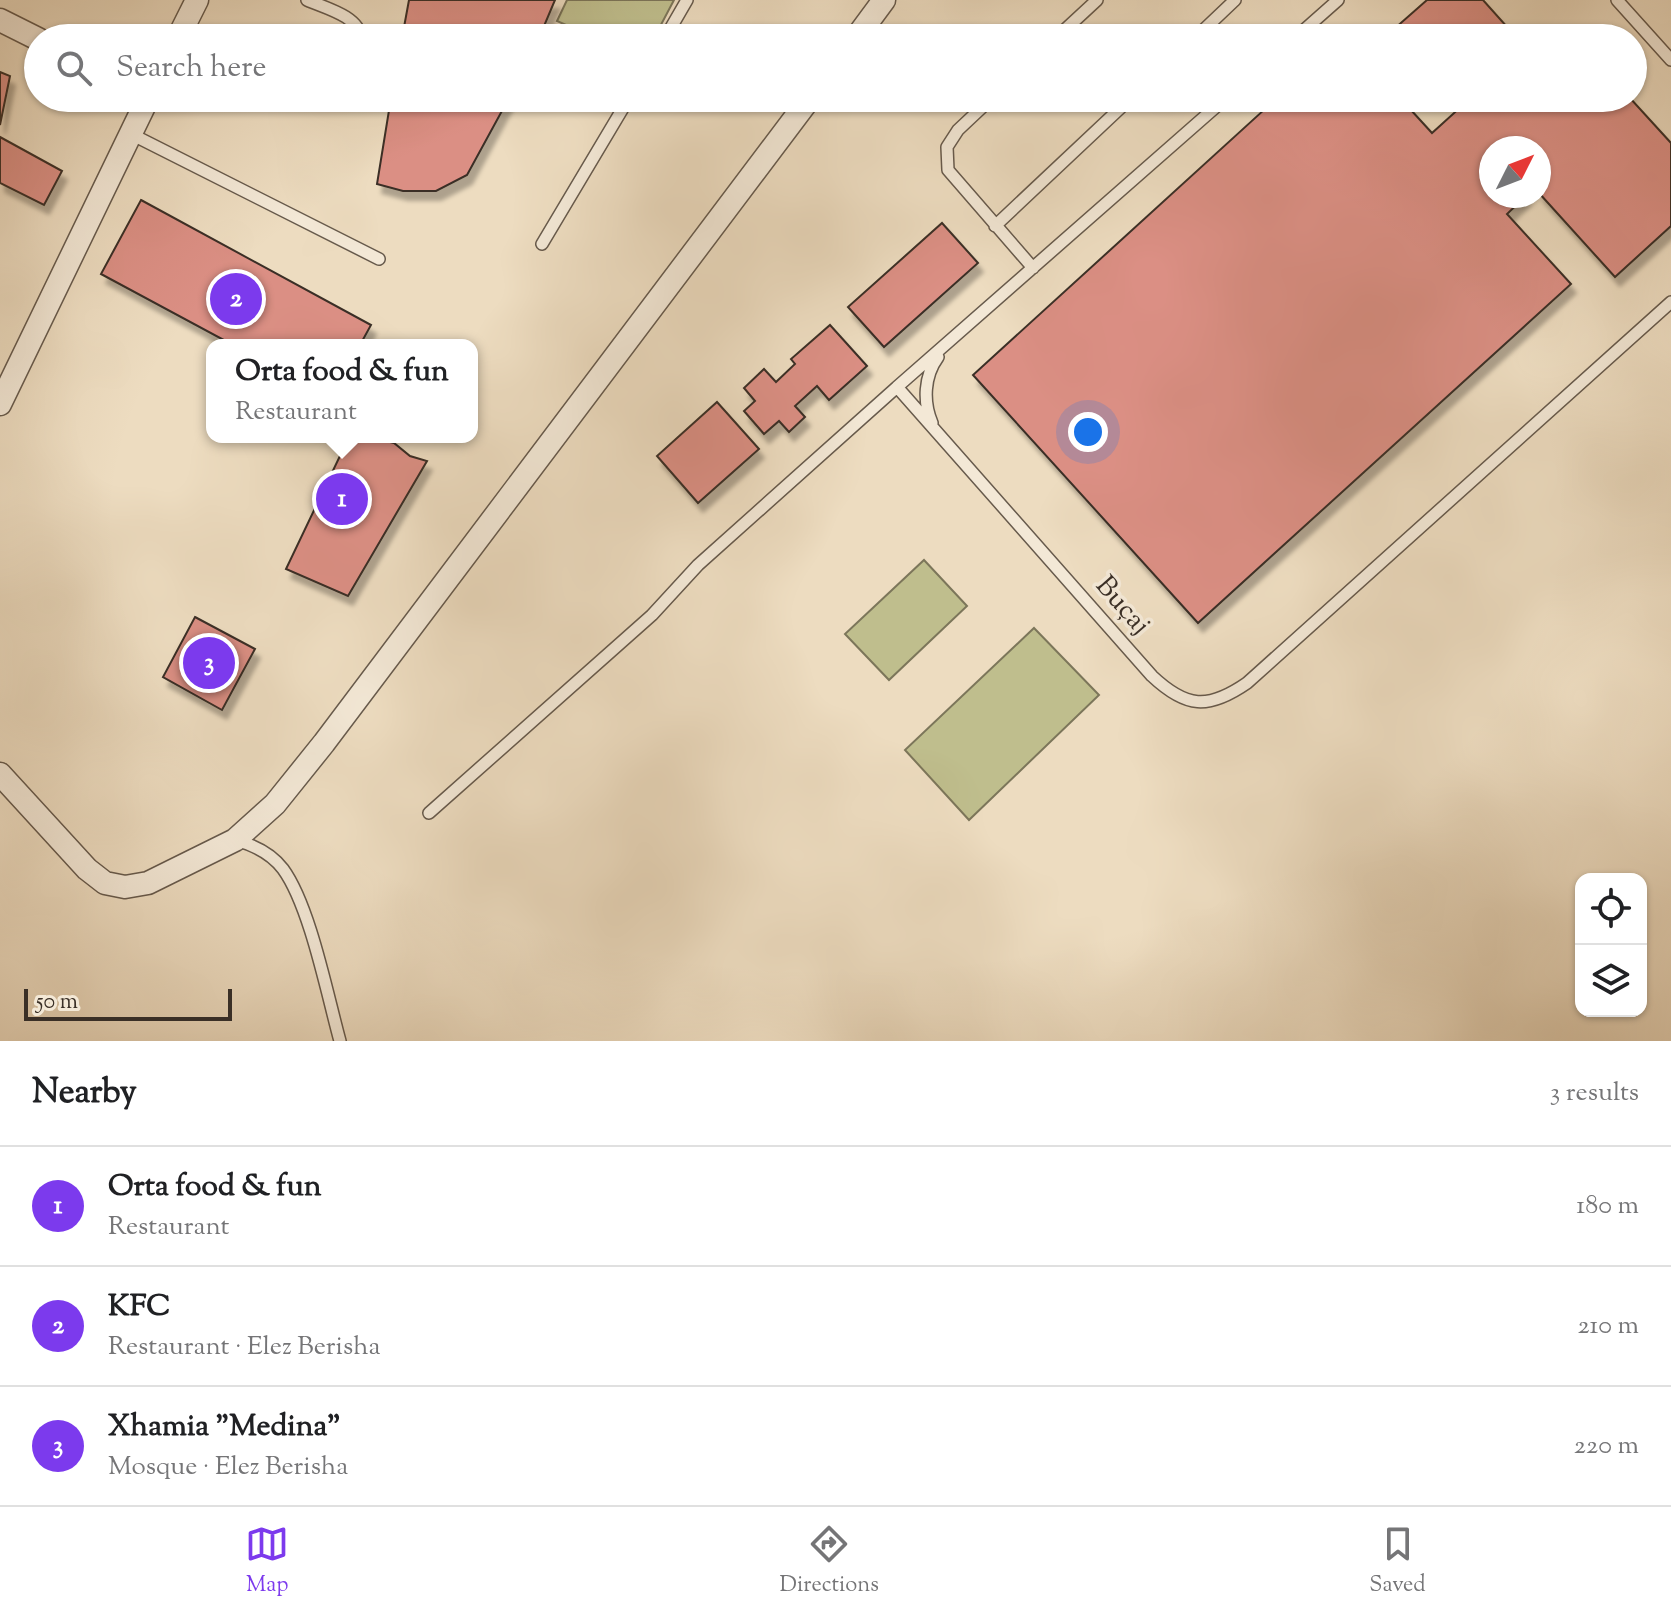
<!DOCTYPE html>
<html lang="en">
<head>
<meta charset="utf-8">
<style>
	body { margin:0; font-family:"Sorts Mill Goudy",serif; background:#f2f2f2; color:#202124 }
	.controls { position:absolute; right:24px; bottom:24px; display:grid; overflow:hidden; border-radius:16px; box-shadow:0 2px 6px #0004 }
	.controls button { width:72px; height:72px; display:grid; place-items:center; padding:0; border:0; border-bottom:2px solid #e0e0e0; background:#fff; color:#202124; font:40px sans-serif }
	.compass { position:absolute; left:1479px; top:136px; width:72px; height:72px; border-radius:50%; background:#fff; box-shadow:0 2px 6px #0004; rotate:48deg }
	.scale { position:absolute; left:24px; bottom:20px; width:208px; box-sizing:border-box; padding-left:8px; border:4px solid #3a2f26; border-top:0; font-size:22px; line-height:28px; white-space:nowrap; color:#3a2f26; -webkit-text-stroke:6px #f3e8d6; paint-order:stroke }
	.you { position:absolute; left:1088px; top:432px; width:28px; height:28px; margin:-20px; border:6px solid #fff; border-radius:50%; background:#1a73e8; box-shadow:0 0 0 12px #1a73e833 }
	.badge { display:grid; place-items:center; width:52px; height:52px; border-radius:50%; background:#7c3aed; color:#fff; font-size:26px; font-weight:700 }
	.pin { position:absolute; translate:-50% -50%; border:4px solid #fff; box-shadow:0 2px 8px #0006 }
	.popup { position:absolute; left:206px; top:339px; width:272px; height:104px; box-sizing:border-box; display:grid; place-content:center; border-radius:16px; background:#fff; filter:drop-shadow(0 2px 6px #0005); font-size:26px; white-space:nowrap; color:#757577 }
	.popup b { font-size:30px; color:#202124 }
	.popup::after { content:''; position:absolute; left:50%; top:100%; margin-left:-16px; border:16px solid transparent; border-top-color:#fff }
	.list { margin:0; padding:0; list-style:none }
	h2 { display:flex; justify-content:space-between; align-items:center; height:104px; margin:0; padding:0 32px; font-size:34px }
	h2 small { font-size:26px; font-weight:400; color:#757577 }
	.list li { display:grid; grid-template-columns:52px 1fr auto; gap:24px; align-items:center; box-sizing:border-box; height:120px; padding:0 32px; border-top:2px solid #e0e0e0 }
	.list b { display:block; font-size:30px; white-space:nowrap }
	.list p { margin:0; font-size:26px; white-space:nowrap; color:#757577 }
	.list em { font-size:26px; font-style:normal; color:#757577 }
	.icon { flex:none; width:44px; height:44px; fill:none; stroke:currentColor; stroke-width:2; stroke-linecap:round; stroke-linejoin:round }
	.map { position:relative; flex:none; width:1671px; height:1041px; overflow:hidden }
	.search { position:absolute; background:#fff; box-shadow:0 2px 6px #0004; left:24px; right:24px; top:24px; height:88px; display:flex; align-items:center; gap:20px; box-sizing:border-box; padding:0 28px; border-radius:44px; color:#757577; font-size:30px }
	.sheet { height:464px; background:#fff }
	nav { display:flex; justify-content:space-around; align-items:center; box-sizing:border-box; height:112px; border-top:2px solid #e0e0e0; background:#fff; font-size:22px; color:#757577 }
	nav a { display:grid; justify-items:center; gap:4px }
	nav .on { color:#7c3aed }
	.map>svg:first-child { display:block }
</style>
</head>
<body>
<div class="map">
<svg width="1671" height="1041" viewBox="0 0 1671 1041">
	<defs>
		<filter id="shadow"><feDropShadow dx="5" dy="9" stdDeviation="2" flood-color="#0004"/></filter>
	</defs>
	<rect width="100%" height="100%" fill="#eddcc0"/>
	<filter id="stains"><feTurbulence type="fractalNoise" baseFrequency=".0025" numOctaves="4"/><feColorMatrix values="0 0 0 0 .2 0 0 0 0 .09 0 0 0 0 .02 0 0 0 .5 -.17"/></filter>
	<radialGradient id="worn" r=".72"><stop offset=".6" stop-color="#630" stop-opacity="0"/><stop offset="1" stop-color="#630" stop-opacity=".3"/></radialGradient>
	<path fill="#bfbe8d" stroke="#7c765a" stroke-width="2" d="M567,0H674L654,38H595L557,21Z
		M924,560L967,606L889,680L845,634Z
		M1034,628L1099,695L969,820L905,750Z"/>
	<path fill="#db8f84" stroke="#3a2f26" stroke-width="2" filter="url(#shadow)" d="M409,0H555L539,38H402Z
		M1427,0H1483L1517,38H1402L1394,29Z
		M0,72L10,76L0,125Z
		M391,98H509L467,175L436,191H403L377,184Z
		M1277,98H1400L1432,133L1463,105L1457,98H1630L1671,143V226L1615,277L1539,193V148H1491V196H1526L1507,214L1571,284L1198,623L973,375Z
		M0,137L62,171L44,205L0,183Z
		M141,200L371,325L360,345H233L101,274Z
		M942,223L978,263L884,347L848,307Z
		M830,325L867,366L829,400L817,386L795,406L805,417L789,432L779,421L764,434L744,411L755,401L744,388L764,369L776,382L795,364L791,359Z
		M717,402L759,449L698,503L657,456Z
		M349,437H370L394,443L410,456L427,461L348,596L286,569Z
		M195,617L255,649L222,710L163,677Z"/>
	<g fill="none" stroke-linecap="round" stroke-linejoin="round">
		<defs>
			<path id="service" d="M307,0C325,8 359,16 361,38
				M1617,0L1671,60
				M665,38L687,0
				M1056,38L1097,0
				M1195,38L1235,0
				M1295,38L1338,0
				M992,98L958,130L947,147L948,170L1033,268
				M1226,98L897,387L1152,676C1186,708 1208,710 1247,683L1671,302
				M131,134L379,259
				M995,226L1131,98
				M542,244L629,98
				M932,423C923,402 924,376 938,357
				M429,813L652,615L698,565L897,387
				M235,840C254,845 271,853 283,869C310,906 327,994 340,1041"/>
			<path id="minor" d="M0,20L38,39
				M178,38L197,0
				M856,38L884,0
				M0,404L148,98
				M0,774L87,869L105,883L125,887L148,883L235,840L275,804L324,743L810,98"/>
		</defs>
		<use href="#service" stroke="#675a4c" stroke-width="14"/>
		<use href="#minor" stroke="#675a4c" stroke-width="25"/>
		<use href="#service" stroke="#f3e8d6" stroke-width="11"/>
		<use href="#minor" stroke="#f3e8d6" stroke-width="22"/>
	</g>
	<g text-anchor="middle" dominant-baseline="central" stroke-width="7" stroke-linejoin="round" paint-order="stroke">
		<g font-size="28" fill="#3a2f26" stroke="#f3e8d6">
			<text transform="translate(1122 606) rotate(49)">Buçaj</text>
		</g>
	</g>
	<rect width="100%" height="100%" filter="url(#stains)"/>
	<rect width="100%" height="100%" fill="url(#worn)"/>
</svg>
<div class="controls">
<button><svg class="icon" aria-label="locate" viewBox="0 0 24 24"><circle cx="12" cy="12" r="6"/><path d="M12 2v4M12 18v4M2 12h4M18 12h4"/></svg></button>
<button><svg class="icon" aria-label="layers" viewBox="0 0 24 24"><path d="M12 4l9 5-9 5-9-5zM3 14l9 5 9-5"/></svg></button>
</div>
<svg class="compass" viewBox="-18 -18 36 36"><path d="M0-13l5 13h-10z" fill="#e53935"/><path d="M0 13l5-13h-10z" fill="#757577"/></svg>
<div class="scale">50 m</div>
<div class="you"></div>
<div class="pin badge" style="left:342px;top:499px">1</div>
<div class="popup"><b>Orta food &amp; fun</b>Restaurant</div>
<div class="pin badge" style="left:236px;top:299px">2</div>
<div class="pin badge" style="left:209px;top:663px">3</div>
<div class="search"><svg class="icon" aria-label="search" viewBox="0 0 24 24"><circle cx="10" cy="10" r="6"/><path d="M15 15l6 6"/></svg>Search here</div>
</div>
<section class="sheet">
<h2>Nearby<small>3 results</small></h2>
<ul class="list">
<li><span class="badge">1</span><div><b>Orta food &amp; fun</b><p>Restaurant</p></div><em>180 m</em></li>
<li><span class="badge">2</span><div><b>KFC</b><p>Restaurant · Elez Berisha</p></div><em>210 m</em></li>
<li><span class="badge">3</span><div><b>Xhamia &quot;Medina&quot;</b><p>Mosque · Elez Berisha</p></div><em>220 m</em></li>
</ul>
</section>
<nav>
<a class="on"><svg class="icon" aria-label="map" viewBox="0 0 24 24"><path d="M3 6l6-2 6 2 6-2v14l-6 2-6-2-6 2zM9 4v14M15 6v14"/></svg>Map</a>
<a><svg class="icon" aria-label="directions" viewBox="0 0 24 24"><path d="M12 3l9 9-9 9-9-9zM9 14v-3h6M13 9l2 2-2 2"/></svg>Directions</a>
<a><svg class="icon" aria-label="saved" viewBox="0 0 24 24"><path d="M7 4h10v16l-5-4-5 4z"/></svg>Saved</a>
</nav>
</body>
</html>
